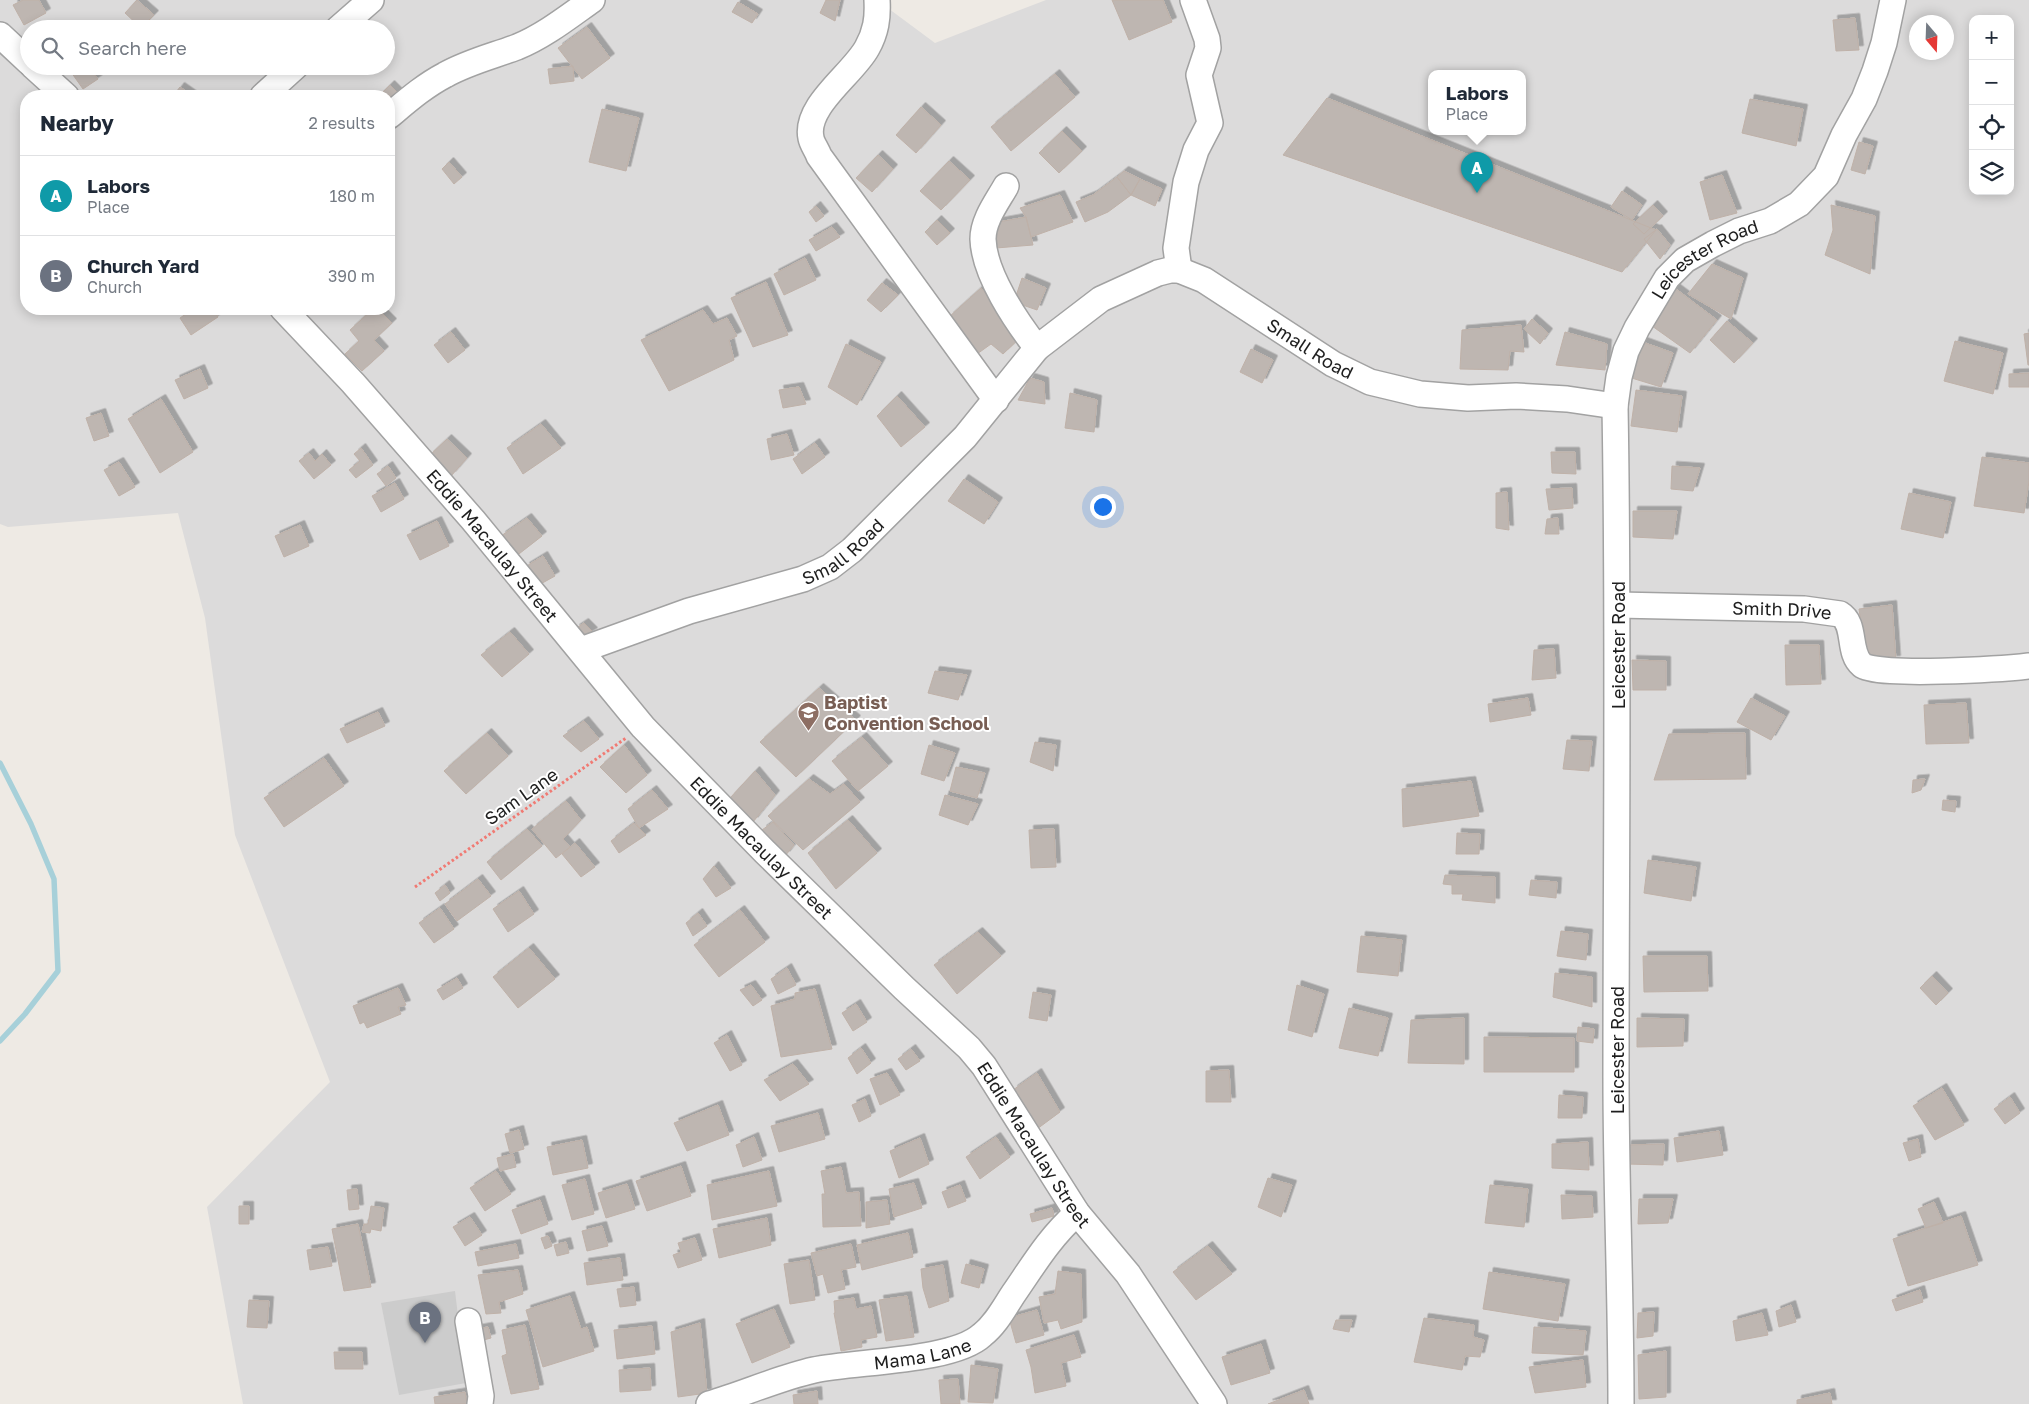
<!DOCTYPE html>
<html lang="en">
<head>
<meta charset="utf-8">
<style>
	body { margin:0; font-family:"Golos Text",sans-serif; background:#f2f2f3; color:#1f2937 }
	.controls { position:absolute; right:15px; top:15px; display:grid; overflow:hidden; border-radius:10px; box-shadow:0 2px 12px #0003 }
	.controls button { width:45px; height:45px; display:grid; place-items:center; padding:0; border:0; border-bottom:1px solid #e0e1e3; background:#fff; color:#1f2937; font:25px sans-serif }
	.compass { position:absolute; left:1909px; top:15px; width:45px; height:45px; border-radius:50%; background:#fff; box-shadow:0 2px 12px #0003; rotate:161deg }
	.you { position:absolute; left:1102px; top:506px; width:18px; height:18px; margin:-12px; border:4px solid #fff; border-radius:50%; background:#1a73e8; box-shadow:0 0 0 8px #1a73e833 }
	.badge { display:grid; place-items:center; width:32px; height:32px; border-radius:50%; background:#2563eb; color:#fff; font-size:16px; font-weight:700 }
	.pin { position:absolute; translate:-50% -41px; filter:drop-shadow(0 1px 2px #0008) }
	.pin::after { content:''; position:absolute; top:26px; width:18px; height:15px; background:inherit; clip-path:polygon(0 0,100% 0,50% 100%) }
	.popup { position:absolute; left:1428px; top:70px; width:98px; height:65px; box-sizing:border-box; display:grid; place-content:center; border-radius:10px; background:#fff; filter:drop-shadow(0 1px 4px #0005); font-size:16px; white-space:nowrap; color:#747a83 }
	.popup b { font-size:19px; color:#1f2937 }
	.popup::after { content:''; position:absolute; left:50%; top:100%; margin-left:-10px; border:10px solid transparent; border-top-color:#fff }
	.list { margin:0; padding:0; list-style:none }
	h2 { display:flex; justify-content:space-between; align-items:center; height:65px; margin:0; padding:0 20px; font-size:21px }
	h2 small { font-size:16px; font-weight:400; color:#747a83 }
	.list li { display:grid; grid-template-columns:32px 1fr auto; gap:15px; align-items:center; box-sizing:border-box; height:80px; padding:0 20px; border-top:1px solid #e0e1e3 }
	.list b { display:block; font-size:19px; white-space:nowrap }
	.list p { margin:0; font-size:16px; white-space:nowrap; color:#747a83 }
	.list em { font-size:16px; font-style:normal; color:#747a83 }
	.icon { flex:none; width:28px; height:28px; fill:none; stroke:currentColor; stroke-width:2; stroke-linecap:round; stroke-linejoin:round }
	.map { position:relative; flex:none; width:2029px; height:1404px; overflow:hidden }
	.search { position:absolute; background:#fff; box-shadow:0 2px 12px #0003; left:20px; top:20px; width:375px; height:55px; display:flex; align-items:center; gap:12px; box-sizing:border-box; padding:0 18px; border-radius:28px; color:#747a83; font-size:19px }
	.panel { position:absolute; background:#fff; box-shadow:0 2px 12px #0003; left:20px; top:90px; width:375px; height:225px; border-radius:20px }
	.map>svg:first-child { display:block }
</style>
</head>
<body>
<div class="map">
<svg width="2029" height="1404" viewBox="0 0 2029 1404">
	<defs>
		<filter id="shadow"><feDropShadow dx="4.5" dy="-4.5" stdDeviation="0" flood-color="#0004"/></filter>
	</defs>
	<rect width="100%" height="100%" fill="#eeeae4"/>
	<path fill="#dcdbdb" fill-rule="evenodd" d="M0,0H877L935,43L1046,0H2029V1404H243L207,1207L330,1082L235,835L205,618L178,513L8,527L0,524ZM1973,19H2010V191H1973ZM1916,22H1946V52H1916ZM29,29H386V66H29ZM1432,74H1522V132H1432ZM26,96H389V309H26Z"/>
	<path fill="#ccc" d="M455,1291L466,1383L399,1395L381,1303Z"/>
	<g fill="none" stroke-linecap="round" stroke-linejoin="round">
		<path stroke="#a7d0d9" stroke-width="5.5" d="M0,763L31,824L54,879L58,971L25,1014L0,1041"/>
	</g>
	<path fill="#beb6b1" stroke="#bfb1a8" filter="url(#shadow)" d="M23,0H39L46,13L24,25L13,5Z
		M137,0L154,15L141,28L125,13Z
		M826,0H840L835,21L820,13Z
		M1112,0H1163L1172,22L1129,40Z
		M738,2L758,14L752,23L732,12Z
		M1855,18L1859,50L1836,51L1833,20Z
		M587,27L610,58L582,79L558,48Z
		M573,66L574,81L550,84L548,69Z
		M79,67L83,73L90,68L98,79L83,89L71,72Z
		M1055,74L1075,97L1011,151L991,127Z
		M390,85L399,94L389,104V96H379Z
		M180,87L193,96H173Z
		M1327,98L1656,230L1622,272L1283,155Z
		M1750,99L1803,109L1796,146L1742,133Z
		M921,107L941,125L916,153L896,135Z
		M602,109L639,118L626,171L589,162Z
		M1062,131L1082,151L1059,173L1039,153Z
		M1859,142L1873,146L1865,174L1851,170Z
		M878,155L893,169L872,192L856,178Z
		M949,161L970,180L941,210L920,191Z
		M449,162L462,177L454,184L442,169Z
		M1124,171L1140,179L1131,195L1117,177Z
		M1722,175L1737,213L1710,220L1700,182Z
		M1117,177L1131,195L1108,212L1085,222L1076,202L1093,195Z
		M1140,179L1162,189L1155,206L1131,195Z
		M1622,191L1642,205L1632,220L1611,207Z
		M1060,195L1073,222L1031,237L1026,217L1020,208Z
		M1653,205L1663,216L1644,234L1633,224Z
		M1831,205L1875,216L1870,274L1825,255L1833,230Z
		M816,206L824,216L816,222L809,212Z
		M1026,217L1033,245L996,248L993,223Z
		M937,220L950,233L937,245L925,232Z
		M832,227L840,237L816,251L809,240Z
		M1657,229L1670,245L1660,259L1644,239Z
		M805,258L816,280L784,295L774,274Z
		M1712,264L1743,278L1731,319L1688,294Z
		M1022,278L1046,288L1037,310L1014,302Z
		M766,282L788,335L753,347L731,298Z
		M882,283L898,295L881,312L867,300Z
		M1672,286L1717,320L1690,353L1645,321Z
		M981,288L1021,337L1003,354L991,344L977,354L949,317Z
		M193,309H213L218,317L191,335L180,318Z
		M373,309H378L392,323L374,340L384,351L362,371L345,354L359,341L350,330Z
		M703,310L713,324L727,318L737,336L729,340L734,360L669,391L641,340Z
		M1532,319L1548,333L1540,344L1524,329Z
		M1727,321L1753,343L1734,363L1710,340Z
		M1521,325L1524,352L1510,351L1508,370L1460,369L1462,330Z
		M451,332L465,350L448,363L434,345Z
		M1565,332L1607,344L1605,370L1556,365Z
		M2029,333V365H2028L2024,334Z
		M1637,340L1673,353L1661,387L1625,376Z
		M1955,341L2003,353L1993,394L1944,381Z
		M846,344L881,362L857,405L828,387Z
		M1251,349L1273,360L1262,383L1240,372Z
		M200,369L208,388L184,399L175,380Z
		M2029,373V387H2009V374Z
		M1030,378L1044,382L1045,404L1018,400Z
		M799,387L806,404L783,408L779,390Z
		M1636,390L1682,396L1677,432L1631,426Z
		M1070,393L1097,400L1094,432L1065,428Z
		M897,396L925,427L901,447L877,416Z
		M161,399L193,452L160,473L128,419Z
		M101,413L109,436L94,441L86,418Z
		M541,424L561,448L523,474L507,448Z
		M787,434L794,455L771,460L767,439Z
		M447,439L467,458L451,476L429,456Z
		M815,443L825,457L802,474L793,459Z
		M361,448L373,465L356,478L349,470L360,461L354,454Z
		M1551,452H1575L1576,474L1552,473Z
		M309,453L315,461L322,454L331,465L314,479L299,461Z
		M1982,457L2029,463V481L2024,513L1974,506Z
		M119,462L135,487L119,496L104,470Z
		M388,466L396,478L386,486L377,474Z
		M1672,466L1700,468L1693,491L1671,489Z
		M964,479L998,502L984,524L948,501Z
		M395,483L404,499L381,512L372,496Z
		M1572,488L1573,508L1549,510L1546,489Z
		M1507,492L1509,530L1496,528V493Z
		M1909,493L1951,502L1943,538L1901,529Z
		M1633,511H1677L1673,539L1633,537Z
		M527,518L542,536L515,557L501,536Z
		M1558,518L1559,534H1545L1547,519Z
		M437,521L449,546L420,560L407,535Z
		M300,525L309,546L284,557L275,536Z
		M543,556L555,576L537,586L525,567Z
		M1892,605L1896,660L1866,661L1859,609Z
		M584,623L593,632L583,638L575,629Z
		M510,632L529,654L502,677L481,655Z
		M1785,645H1819L1821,684L1786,685Z
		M1554,649L1556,678L1532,680L1534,650Z
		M1632,660L1666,661V690H1633Z
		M935,671L967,675L958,700L928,693Z
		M819,688L856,720L796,777L760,742Z
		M1528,698L1531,715L1490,722L1488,704Z
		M1751,698L1785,716L1771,740L1737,722Z
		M1966,703L1969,743L1926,744L1924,705Z
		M378,712L385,726L347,743L340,729Z
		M584,721L599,739L581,752L563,736Z
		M487,733L508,756L466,794L444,771Z
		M1745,733L1746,779L1654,780L1669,734Z
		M862,737L888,766L858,791L832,761Z
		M1567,740L1592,741L1589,771L1563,769Z
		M1035,742L1056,745L1053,771L1030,762Z
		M624,745L647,775L626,793L600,767Z
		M929,745L955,753L944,781L921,774Z
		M324,758L344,786L284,827L264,798Z
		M956,767L985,773L977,798L950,791Z
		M755,771L775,795L753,822L730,798Z
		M809,779L830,794L844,784L860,802L803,850L768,816Z
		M1925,779L1921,790L1912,793L1913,780Z
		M1471,781L1479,816L1403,827L1402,789Z
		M652,790L668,809L639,828L628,809Z
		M945,795L978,804L968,825L939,815Z
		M1943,800L1956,801L1955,812L1942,810Z
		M566,801L581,820L563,839L570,847L556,858L532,829Z
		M848,820L877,853L836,889L808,853Z
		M773,822L794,845L785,856L762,830Z
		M634,823L646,835L619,853L611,841Z
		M527,829L542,846L501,880L487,862Z
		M1054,829L1056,867L1031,868L1029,830Z
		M1457,833L1480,834L1479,854H1456Z
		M575,843L595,867L581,877L562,854Z
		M1648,860L1696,867L1691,901L1644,893Z
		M714,866L731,888L716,897L703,879Z
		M1445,875L1495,877V903L1462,900L1463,894H1452V885L1443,884Z
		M478,879L491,896L457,921L445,904Z
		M1531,880L1557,882L1556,898L1529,895Z
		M445,885L450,893L440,901L435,893Z
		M519,891L534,914L508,932L493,909Z
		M440,908L454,929L434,943L419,923Z
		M740,910L765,942L719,977L694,945Z
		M698,913L707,926L693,936L686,923Z
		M1561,931L1588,934L1586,960L1557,956Z
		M978,932L1001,956L957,994L934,965Z
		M1361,936L1402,940L1398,976L1357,972Z
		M529,948L555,979L518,1008L493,977Z
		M1643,956H1707L1708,991L1644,992Z
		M787,968L796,985L778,994L771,979Z
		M1555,973L1592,977V1007L1553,997Z
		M1932,976L1948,993L1936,1005L1920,988Z
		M457,978L463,988L443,1000L437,990Z
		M751,985L762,1000L753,1006L740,990Z
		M1297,985L1324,994L1312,1037L1288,1030Z
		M398,988L406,1005L398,1007L401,1014L367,1028L364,1022L360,1024L353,1006Z
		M815,989L832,1049L781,1057L771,1006L795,999V993Z
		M1033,992L1051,995L1047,1021L1029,1018Z
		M856,1004L867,1022L853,1031L842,1013Z
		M1349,1008L1388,1018L1378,1056L1339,1048Z
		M1464,1018V1064L1408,1063L1411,1020Z
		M1637,1018L1684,1019L1683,1046L1637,1047Z
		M1578,1027L1594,1029L1593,1043L1577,1041Z
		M727,1035L742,1065L730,1071L714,1043Z
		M1484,1037L1574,1038V1072H1484Z
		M861,1048L871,1063L857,1074L848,1058Z
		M911,1049L920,1061L906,1070L898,1059Z
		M793,1064L809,1084L780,1101L764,1080Z
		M1229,1070L1231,1102H1206V1071Z
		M887,1073L900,1095L880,1105L870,1079Z
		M1037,1073L1060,1112L1037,1129L1013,1090Z
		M1942,1088L1964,1125L1935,1140L1913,1106Z
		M1559,1095L1583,1097L1582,1118H1558Z
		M2010,1097L2020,1113L2005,1124L1994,1109Z
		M865,1099L871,1116L859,1122L852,1105Z
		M718,1105L729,1135L687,1151L674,1123Z
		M818,1113L825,1139L779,1152L771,1126Z
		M519,1130L524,1149L510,1153L505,1134Z
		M1719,1131L1723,1155L1677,1162L1674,1138Z
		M754,1137L762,1160L743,1167L736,1145Z
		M996,1137L1010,1157L980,1179L966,1157Z
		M920,1138L929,1164L899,1178L890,1151Z
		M1918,1139L1921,1157L1909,1161L1903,1143Z
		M582,1140L588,1168L553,1175L547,1147Z
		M1588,1142L1589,1170L1552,1168V1144Z
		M1664,1144L1663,1165L1626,1164L1627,1145Z
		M513,1154L516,1167L500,1171L497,1158Z
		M681,1166L691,1196L647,1211L636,1181Z
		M841,1167L846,1193L859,1192L861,1226L823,1227L822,1194H825L821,1171Z
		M496,1171L511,1194L485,1211L470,1188Z
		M769,1171L777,1206L712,1220L707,1185Z
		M1268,1178L1292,1185L1281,1217L1258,1207Z
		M585,1179L594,1214L572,1220L562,1185Z
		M914,1183L922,1208L894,1217L889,1189Z
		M627,1184L635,1209L606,1218L598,1193Z
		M960,1185L966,1201L948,1208L942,1192Z
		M1490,1185L1528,1189L1524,1227L1485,1223Z
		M357,1189L359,1209L349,1210L347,1190Z
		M1561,1195L1592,1196L1593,1217L1562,1219Z
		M1639,1199H1673L1668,1223L1638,1224Z
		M540,1200L548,1224L521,1234L512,1210Z
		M887,1200L890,1224L866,1228V1202Z
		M1934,1202L1943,1223L1926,1228L1918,1209Z
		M239,1206H249V1224H239Z
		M371,1206L384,1208L381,1231L371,1229L370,1233L362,1232L364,1224H368Z
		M1052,1208L1054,1216L1032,1222L1030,1214Z
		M1961,1216L1978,1265L1908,1286L1893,1239Z
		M470,1217L482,1235L465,1246L453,1227Z
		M767,1218L771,1245L719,1258L713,1229Z
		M358,1224L371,1287L344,1291L332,1229Z
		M602,1226L608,1246L587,1251L582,1231Z
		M908,1233L913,1257L862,1270L857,1245Z
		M548,1236L552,1246L545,1249L541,1238Z
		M695,1238L702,1260L678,1268L673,1255L681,1252L678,1243Z
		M566,1242L569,1253L557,1256L554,1245Z
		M516,1244L519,1258L478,1266L475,1252Z
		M851,1244L856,1267L841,1270L845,1289L828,1293L823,1274L817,1276L811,1253Z
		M1208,1246L1232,1274L1196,1300L1173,1272Z
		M328,1247L332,1266L310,1270L307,1250Z
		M620,1258L623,1280L587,1285L584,1263Z
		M809,1260L815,1300L790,1304L784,1264Z
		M966,1264L984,1269L979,1288L961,1283Z
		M943,1265L949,1301L929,1308L923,1288L921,1269Z
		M518,1270L523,1294L499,1302L501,1313L486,1314L478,1275Z
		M1058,1271L1081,1274L1082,1322L1061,1329L1058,1320L1044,1323L1039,1297L1055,1294Z
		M1489,1272L1565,1284L1558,1321L1483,1309Z
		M634,1287L636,1305L620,1307L617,1289Z
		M1920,1290L1923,1302L1896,1311L1892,1300Z
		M570,1296L581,1329L587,1327L594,1351L543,1367L526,1310Z
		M907,1296L914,1337L886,1341L879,1300Z
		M854,1298L856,1309L871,1306L877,1337L861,1340L862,1347L841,1351L834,1313H835L834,1301Z
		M249,1300L269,1301L267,1328L247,1327Z
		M1791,1305L1796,1322L1779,1327L1776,1311Z
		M774,1309L790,1347L752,1363L736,1324Z
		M1037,1310L1044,1335L1016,1343L1009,1318Z
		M1654,1312L1653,1336L1637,1338L1638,1313Z
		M1762,1313L1768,1335L1736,1341L1733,1321Z
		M1424,1318L1474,1325L1473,1337L1484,1340L1480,1357L1465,1356L1462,1370L1414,1362Z
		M1336,1320H1352L1349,1332L1333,1329Z
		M700,1323L707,1393L678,1397L671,1332Z
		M525,1325L539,1389L511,1394L502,1356L507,1354L502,1330Z
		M652,1326L655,1354L617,1359L614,1330Z
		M488,1327L491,1338L480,1341L477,1329Z
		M1534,1327L1586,1331L1583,1355L1532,1353Z
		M1074,1335L1081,1357L1061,1363L1066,1386L1035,1393L1031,1367L1026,1350Z
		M1261,1344L1270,1373L1231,1385L1222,1357Z
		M1666,1351V1397L1639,1399L1638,1355Z
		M334,1352H362L363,1369H335Z
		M1583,1360L1586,1387L1535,1393L1529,1367Z
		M971,1365L998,1369L993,1403L968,1402Z
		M650,1368L651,1390L620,1392L619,1370Z
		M958,1379L960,1404H941L939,1380Z
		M1304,1390L1309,1404H1268Z
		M817,1391L818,1404H794L793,1395Z
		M465,1392L467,1404H435L434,1397Z
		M1830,1393L1832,1404H1797V1400Z"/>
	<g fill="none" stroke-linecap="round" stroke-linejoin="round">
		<defs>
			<g id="minor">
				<path d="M877,0C878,18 876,32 867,48C853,74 804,106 811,138C812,144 817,150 819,156L996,400"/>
				<path d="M338,29L371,0"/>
				<path d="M0,35L29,62"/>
				<path d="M33,66L66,96"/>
				<path d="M263,96L296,66"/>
				<path d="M389,116C407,101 424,86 445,75C468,62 493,56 517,47C544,36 568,17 592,0"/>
				<path d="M1179,270L1176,248L1186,182L1196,150L1210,123L1199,75L1208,48L1207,39L1193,0"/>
				<path id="s1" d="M283,309L353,383L473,520L643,727L765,852L904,988L969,1048L984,1066L1077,1213L1128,1274L1214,1404"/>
				<path id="s2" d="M1037,348L1101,299L1158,273L1170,270H1179L1204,280L1333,364L1370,382L1420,394L1468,398L1516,396L1567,399L1615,406"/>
				<path id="s3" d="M1618,605L1804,609L1840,614C1857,624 1847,653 1862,665C1876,677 2005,669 2029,666"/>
				<path id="s4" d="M581,650L689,611L803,579L830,567L852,550L965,437L1037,348C1016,321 984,274 983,239C983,220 997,202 1006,186"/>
				<path d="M468,1321L481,1396L480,1404"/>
				<path id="s5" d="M709,1404C744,1394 778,1378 814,1370C855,1361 953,1362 982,1335C996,1324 1004,1308 1014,1293C1034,1264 1050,1237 1077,1213"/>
				<path id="s6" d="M1621,1404C1621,1295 1616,1187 1616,1078C1616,854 1619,630 1615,406L1619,377L1626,351L1637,328L1667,278L1685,260L1713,244L1739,231L1770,221L1799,204L1826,176L1844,135L1864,99L1875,71L1884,43L1893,0"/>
			</g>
		</defs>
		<use href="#minor" stroke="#a2a2a2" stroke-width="28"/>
		<path stroke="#f07a73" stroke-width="3" stroke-dasharray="2.5 2.5" stroke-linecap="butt" d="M415,887L626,738"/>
		<use href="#minor" stroke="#fff" stroke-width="25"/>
	</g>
	<defs>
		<symbol id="school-pin" viewBox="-11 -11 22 30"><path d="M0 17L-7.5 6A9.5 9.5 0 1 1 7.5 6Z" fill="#8d6e63" stroke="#fff"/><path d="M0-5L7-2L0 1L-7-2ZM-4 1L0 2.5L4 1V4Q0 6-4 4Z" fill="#fff"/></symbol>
	</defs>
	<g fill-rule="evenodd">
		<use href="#school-pin" x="796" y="700" width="25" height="34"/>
	</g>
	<g text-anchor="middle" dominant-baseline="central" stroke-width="4" stroke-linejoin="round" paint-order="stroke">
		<g font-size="18" fill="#1e1e1e" stroke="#fff">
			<text stroke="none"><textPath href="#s6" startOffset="1180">Leicester Road</textPath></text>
			<text stroke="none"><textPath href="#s2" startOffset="318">Small Road</textPath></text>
			<text stroke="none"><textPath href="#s1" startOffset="316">Eddie Macaulay Street</textPath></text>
			<text stroke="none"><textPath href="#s4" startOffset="282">Small Road</textPath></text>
			<text stroke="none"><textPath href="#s3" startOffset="164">Smith Drive</textPath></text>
			<text transform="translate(1618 645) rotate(-90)">Leicester Road</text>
			<text transform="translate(521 796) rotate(-35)">Sam Lane</text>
			<text stroke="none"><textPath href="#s1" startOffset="721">Eddie Macaulay Street</textPath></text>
			<text transform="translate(1617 1050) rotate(-90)">Leicester Road</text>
			<text stroke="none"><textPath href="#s1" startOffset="1126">Eddie Macaulay Street</textPath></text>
			<text stroke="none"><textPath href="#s5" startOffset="220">Mama Lane</textPath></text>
		</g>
		<g font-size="18" font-weight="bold" fill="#785e54" stroke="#fff" text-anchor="start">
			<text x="824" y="702">Baptist<tspan x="824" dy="21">Convention School</tspan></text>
		</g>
	</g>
</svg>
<div class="controls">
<button>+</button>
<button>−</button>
<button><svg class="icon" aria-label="locate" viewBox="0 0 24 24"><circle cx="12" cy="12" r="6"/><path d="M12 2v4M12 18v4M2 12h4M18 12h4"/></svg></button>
<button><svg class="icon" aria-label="layers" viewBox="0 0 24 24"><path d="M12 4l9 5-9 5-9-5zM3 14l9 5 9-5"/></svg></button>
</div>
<svg class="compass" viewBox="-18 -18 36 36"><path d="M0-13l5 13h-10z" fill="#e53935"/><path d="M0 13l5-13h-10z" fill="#747a83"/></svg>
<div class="you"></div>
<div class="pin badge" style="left:1477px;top:193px;background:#0f9aa8">A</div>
<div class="popup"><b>Labors</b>Place</div>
<div class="pin badge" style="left:425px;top:1343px;background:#6b7280">B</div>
<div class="search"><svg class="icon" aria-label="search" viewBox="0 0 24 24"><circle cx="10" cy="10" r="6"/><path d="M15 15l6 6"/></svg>Search here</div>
<section class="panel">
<h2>Nearby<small>2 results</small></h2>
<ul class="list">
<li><span class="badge" style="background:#0f9aa8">A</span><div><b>Labors</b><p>Place</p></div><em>180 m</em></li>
<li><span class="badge" style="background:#6b7280">B</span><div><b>Church Yard</b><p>Church</p></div><em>390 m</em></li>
</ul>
</section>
</div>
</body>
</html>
